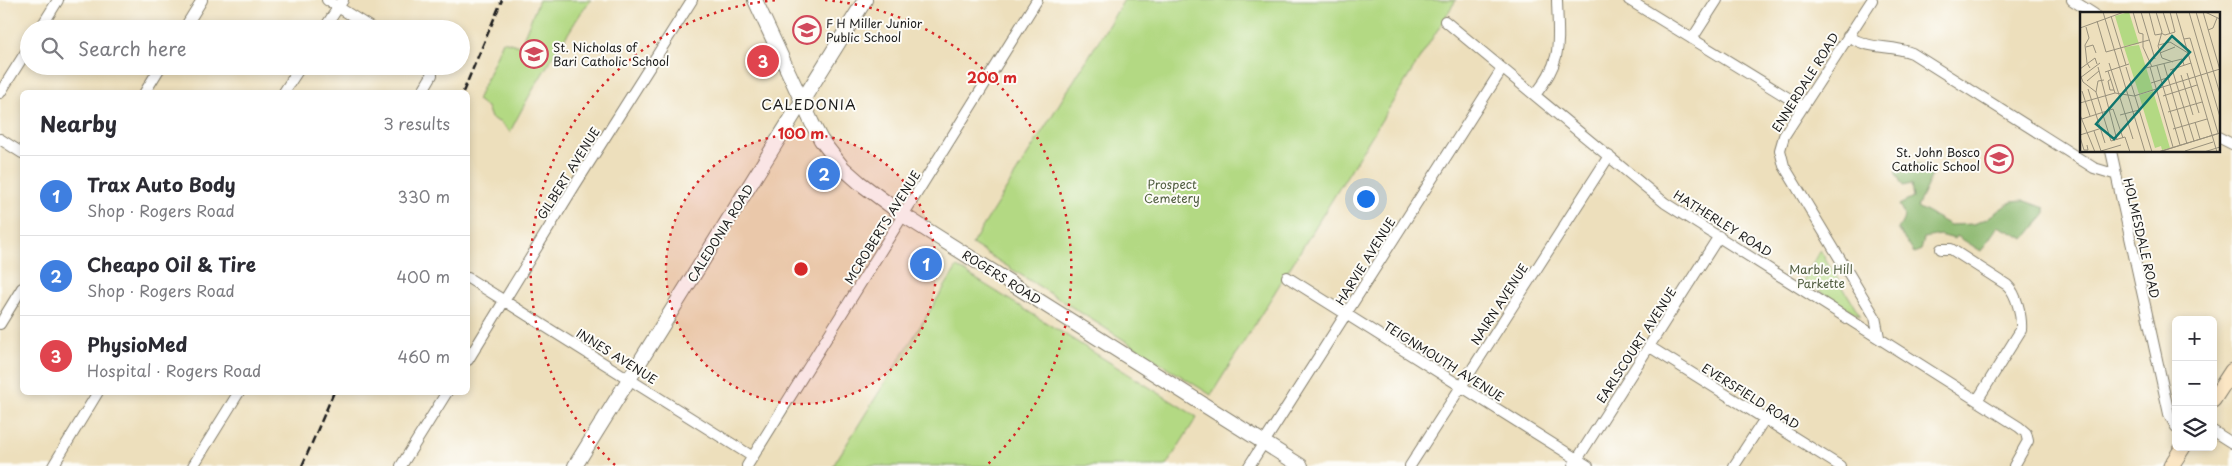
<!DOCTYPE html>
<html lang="en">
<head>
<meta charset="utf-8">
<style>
	body { margin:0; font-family:"Playpen Sans",sans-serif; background:#f2f2f3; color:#2b2b33 }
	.controls { position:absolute; right:15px; bottom:15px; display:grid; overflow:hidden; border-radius:8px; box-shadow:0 2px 8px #0003 }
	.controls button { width:45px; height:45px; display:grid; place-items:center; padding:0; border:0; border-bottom:1px solid #e1e1e2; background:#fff; color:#2b2b33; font:25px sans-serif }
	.you { position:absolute; left:1365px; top:198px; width:18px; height:18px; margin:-12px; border:4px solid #fff; border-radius:50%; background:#1a73e8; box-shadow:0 0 0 8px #1a73e833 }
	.badge { display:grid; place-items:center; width:32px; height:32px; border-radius:50%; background:#0f766e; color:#fff; font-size:16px; font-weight:700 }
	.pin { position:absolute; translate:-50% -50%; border:2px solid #fff; box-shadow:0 1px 5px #0006 }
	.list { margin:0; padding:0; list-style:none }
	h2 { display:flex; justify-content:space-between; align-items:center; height:65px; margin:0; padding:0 20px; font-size:21px }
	h2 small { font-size:16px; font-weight:400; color:#7c7c81 }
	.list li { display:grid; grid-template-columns:32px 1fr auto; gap:15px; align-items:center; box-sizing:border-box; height:80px; padding:0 20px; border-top:1px solid #e1e1e2 }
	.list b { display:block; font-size:19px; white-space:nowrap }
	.list p { margin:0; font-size:16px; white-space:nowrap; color:#7c7c81 }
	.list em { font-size:16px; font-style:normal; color:#7c7c81 }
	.icon { flex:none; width:28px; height:28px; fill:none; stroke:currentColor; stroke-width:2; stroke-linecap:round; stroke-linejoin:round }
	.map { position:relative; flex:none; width:2232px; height:466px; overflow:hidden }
	.search { position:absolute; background:#fff; box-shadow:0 2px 8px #0003; left:20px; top:20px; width:450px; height:55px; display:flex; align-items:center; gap:12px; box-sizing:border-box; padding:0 18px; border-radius:28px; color:#7c7c81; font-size:19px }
	.panel { position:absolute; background:#fff; box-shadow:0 2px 8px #0003; left:20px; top:90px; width:450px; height:305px; border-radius:8px }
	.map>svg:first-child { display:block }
</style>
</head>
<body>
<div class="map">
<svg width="2232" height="466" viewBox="0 0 2232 466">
	<rect width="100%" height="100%" fill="#fdfcf7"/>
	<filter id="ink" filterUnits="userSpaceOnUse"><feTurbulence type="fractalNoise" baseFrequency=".02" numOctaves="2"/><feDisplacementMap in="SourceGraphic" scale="10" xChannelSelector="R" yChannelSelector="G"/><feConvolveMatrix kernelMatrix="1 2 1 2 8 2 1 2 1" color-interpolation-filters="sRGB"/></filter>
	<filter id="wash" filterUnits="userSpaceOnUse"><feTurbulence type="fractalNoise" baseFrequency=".0096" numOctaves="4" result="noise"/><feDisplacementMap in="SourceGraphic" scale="20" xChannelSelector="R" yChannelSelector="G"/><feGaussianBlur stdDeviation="1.12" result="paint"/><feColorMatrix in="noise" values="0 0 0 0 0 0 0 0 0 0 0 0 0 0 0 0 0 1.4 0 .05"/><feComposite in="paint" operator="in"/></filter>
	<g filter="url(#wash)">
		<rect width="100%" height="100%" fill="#eddfbc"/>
		<path fill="#b3d983" stroke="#687a50" d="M539,0H591C581,11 575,23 567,35C546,67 527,98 510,132L501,123L491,118L487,107L477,100L503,41L520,46Z
			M1124,0H1456L1211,395L972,244Z
			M1820,250L1860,315V316L1803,281Z
			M957,267L1197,417L1166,466H833Z"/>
		<path fill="#8eb971" stroke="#556a46" d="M1917,163L1925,166V170L1932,175L1917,207L1950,225L1974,224L1986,219L2012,201L2023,200L2045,208V214L2025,239L1998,226L1981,251L1957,236L1955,239L1940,235L1924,238L1921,250L1914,253L1898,229C1905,218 1906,216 1899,205L1913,198L1911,184L1903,186L1895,172L1899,167Z"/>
	</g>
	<g filter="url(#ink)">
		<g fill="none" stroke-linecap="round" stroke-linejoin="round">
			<defs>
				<path id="minor" d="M327,0L373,29
					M1629,0L1803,107
					M1872,0L1784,136L1780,150L1784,166L1875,317L1879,337
					M2072,0L2094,14
					M1445,21L1665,203L2019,427L2026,433L2028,441L2014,466
					M40,29L58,0
					M184,29L202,0
					M324,29L343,0
					M1848,36C1872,51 1888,44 1912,53L2094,168L2114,174
					M1692,39L1717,0
					M145,92L161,66
					M284,92L301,66
					M422,92L432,75L429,66
					M0,93L29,47
					M1535,95C1564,59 1558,43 1557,0
					M2218,137L2232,144
					M0,139L22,153
					M2111,151L2169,414L2176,427
					M1941,249H1951L2007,285C2017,294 2022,317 2021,330L1978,399
					M1287,277L1588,466
					M468,278L753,457
					M0,324L22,288
					M1650,347L1840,466
					M468,360L575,185L692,0
					M2213,431L2232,443
					M53,466L98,392
					M193,466L239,392
					M401,466L447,392
					M747,466L1037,0
					M1249,466L1502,69
					M1410,466L1609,156
					M1573,466L1719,236
					M1734,466L1764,420"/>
				<path id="tertiary" d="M755,0L812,123L821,140L843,168L860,183L903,215L1301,466
					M575,466L865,0"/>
				<path id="secondary" d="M2213,400L2232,371
					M2171,466L2183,447"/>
			</defs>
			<use href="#minor" stroke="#847e6c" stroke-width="12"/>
			<use href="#tertiary" stroke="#847e6c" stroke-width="16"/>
			<use href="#secondary" stroke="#847e6c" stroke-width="17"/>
			<use href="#minor" stroke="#fff" stroke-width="10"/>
			<use href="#tertiary" stroke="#fff" stroke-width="14"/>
			<use href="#secondary" stroke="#fbe6c4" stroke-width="15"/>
			<path stroke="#1c1c1c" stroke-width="2.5" stroke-dasharray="8 4" stroke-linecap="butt" d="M463,92L502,0
				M302,466L334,392"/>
		</g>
	</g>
	<circle cx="801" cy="269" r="135" fill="#d62828" fill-opacity=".12"/>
	<g fill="none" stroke="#d62828" stroke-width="2.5" stroke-dasharray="2.5 5">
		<circle cx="801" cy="269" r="135"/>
		<path d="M615 465A270 270 0 0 1 777 0M825 0A270 270 0 0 1 987 465"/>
	</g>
	<defs>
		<symbol id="school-ring" viewBox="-11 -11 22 22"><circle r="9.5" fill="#fdfcf7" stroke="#d1495b" stroke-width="1.5"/><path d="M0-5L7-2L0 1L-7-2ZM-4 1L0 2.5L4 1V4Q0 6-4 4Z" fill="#d1495b"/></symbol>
	</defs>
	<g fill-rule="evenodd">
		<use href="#school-ring" x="791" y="14" width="32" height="32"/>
		<use href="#school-ring" x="518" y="38" width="32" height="32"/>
		<use href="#school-ring" x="1983" y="143" width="32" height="32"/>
	</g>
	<g text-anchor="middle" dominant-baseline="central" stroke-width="4" stroke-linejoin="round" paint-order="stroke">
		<g font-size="12" fill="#1c1c1c" stroke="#fdfcf7" text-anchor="start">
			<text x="826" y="23">F H Miller Junior<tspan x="826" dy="14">Public School</tspan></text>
			<text x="553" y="47">St. Nicholas of<tspan x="553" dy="14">Bari Catholic School</tspan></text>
			<text x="1980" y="152" text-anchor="end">St. John Bosco<tspan x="1980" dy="14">Catholic School</tspan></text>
		</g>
		<g font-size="12" fill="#1c1c1c" stroke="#fdfcf7">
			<text transform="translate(1805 82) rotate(-58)">ENNERDALE ROAD</text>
			<text transform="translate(568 173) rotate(-58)">GILBERT AVENUE</text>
			<text transform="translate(1723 223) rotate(32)">HATHERLEY ROAD</text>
			<text transform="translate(882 227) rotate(-58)">MCROBERTS AVENUE</text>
			<text transform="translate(720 233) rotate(-58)">CALEDONIA ROAD</text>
			<text transform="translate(2142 238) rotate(77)">HOLMESDALE ROAD</text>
			<text transform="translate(1365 261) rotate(-58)">HARVIE AVENUE</text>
			<text transform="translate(1002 277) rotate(32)">ROGERS ROAD</text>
			<text transform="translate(1499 304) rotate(-57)">NAIRN AVENUE</text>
			<text transform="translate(1636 345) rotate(-57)">EARLSCOURT AVENUE</text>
			<text transform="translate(617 356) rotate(32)">INNES AVENUE</text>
			<text transform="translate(1444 361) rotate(32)">TEIGNMOUTH AVENUE</text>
			<text transform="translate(1751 396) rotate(32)">EVERSFIELD ROAD</text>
		</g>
		<g font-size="12" fill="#515e40" stroke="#fdfcf7">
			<text x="1172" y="184">Prospect<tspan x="1172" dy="14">Cemetery</tspan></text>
			<text x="1821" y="269">Marble Hill<tspan x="1821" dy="14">Parkette</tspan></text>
		</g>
		<g font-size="14" letter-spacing="1" fill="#1c1c1c" stroke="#fdfcf7">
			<text x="809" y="104">CALEDONIA</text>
		</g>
	</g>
	<g transform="translate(2080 12)">
		<rect width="140" height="140" fill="#eddfbc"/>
		<path d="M49,0L59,32L44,34L35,4ZM59,33L73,78L59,82L44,35ZM73,79L90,136L82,138L81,134L75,136L59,83Z" fill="#b3d983"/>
		<path fill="none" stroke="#99917c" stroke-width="1" d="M23,0L65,140M53,0L59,21L63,22M61,0L75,47M69,0L75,23L81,22M76,0L82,20L78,34L82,46L93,50M83,0L90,22M96,0L137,140M109,0L140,105M116,0L140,82M123,0L140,58M125,0L140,7M31,4L46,53M17,9L26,40M6,15L9,26L5,33L7,51L10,56M0,16L44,0M128,18L133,16L137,6M81,21L85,23L95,20L90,0M63,22V35L72,55M104,27L110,26L138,121M79,33L90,30L108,41M6,35L13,33L16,41M26,40L69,28M80,41L95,35M29,51L53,127M84,52L107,132M77,54L100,133M18,55L37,128M46,55L72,140M70,55L93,135M66,56L102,47L104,53M0,57L15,46L17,52M92,57L114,129M90,58L111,51M28,59L35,81M25,60L49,52M107,61L119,101M0,62L3,70L16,80L31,129L45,125L50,140M101,63L113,103M0,66L20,51M31,67L28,69L30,78H34M7,69L19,59M71,71L90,65M8,77L25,131M2,79L10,104M16,80L18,69L24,68M83,84L117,73M0,91L35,81L54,84L140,57M88,100L122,90M0,103L15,140M40,103L59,98M2,107L33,97L43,126M115,110L120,127M93,117L127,107M14,119L21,139L41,133M0,123L22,116M0,125L4,138H8L7,133M105,139L133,130M78,140L140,121M79,140L140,121M124,140L140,135"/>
		<path fill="#0f766e" fill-opacity="0.15" stroke="#0f766e" stroke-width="2.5" d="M92,24L110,40L34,127L16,112Z"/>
		<rect width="140" height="140" fill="none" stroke="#1c1c1c" stroke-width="2.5"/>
	</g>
	<circle cx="801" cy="269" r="8" fill="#d62828" stroke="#fdfcf7" stroke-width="2.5"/>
	<g font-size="15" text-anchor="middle" font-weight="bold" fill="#d62828" stroke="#fdfcf7" stroke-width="4" stroke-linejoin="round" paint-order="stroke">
		<text x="992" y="83">200 m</text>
		<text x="801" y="139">100 m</text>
	</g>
</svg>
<div class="controls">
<button>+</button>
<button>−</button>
<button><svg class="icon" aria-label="layers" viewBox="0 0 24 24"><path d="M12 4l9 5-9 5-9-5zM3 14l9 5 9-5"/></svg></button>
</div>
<div class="you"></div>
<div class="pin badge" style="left:926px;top:264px;background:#3f7fe0">1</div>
<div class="pin badge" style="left:824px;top:174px;background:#3f7fe0">2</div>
<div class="pin badge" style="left:763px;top:61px;background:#e0444e">3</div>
<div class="search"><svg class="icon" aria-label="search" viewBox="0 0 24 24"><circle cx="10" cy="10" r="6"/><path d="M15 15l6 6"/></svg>Search here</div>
<section class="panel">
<h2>Nearby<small>3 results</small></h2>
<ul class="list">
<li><span class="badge" style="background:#3f7fe0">1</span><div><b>Trax Auto Body</b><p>Shop · Rogers Road</p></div><em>330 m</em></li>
<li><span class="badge" style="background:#3f7fe0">2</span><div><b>Cheapo Oil &amp; Tire</b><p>Shop · Rogers Road</p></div><em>400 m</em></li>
<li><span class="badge" style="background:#e0444e">3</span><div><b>PhysioMed</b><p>Hospital · Rogers Road</p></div><em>460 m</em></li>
</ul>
</section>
</div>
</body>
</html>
